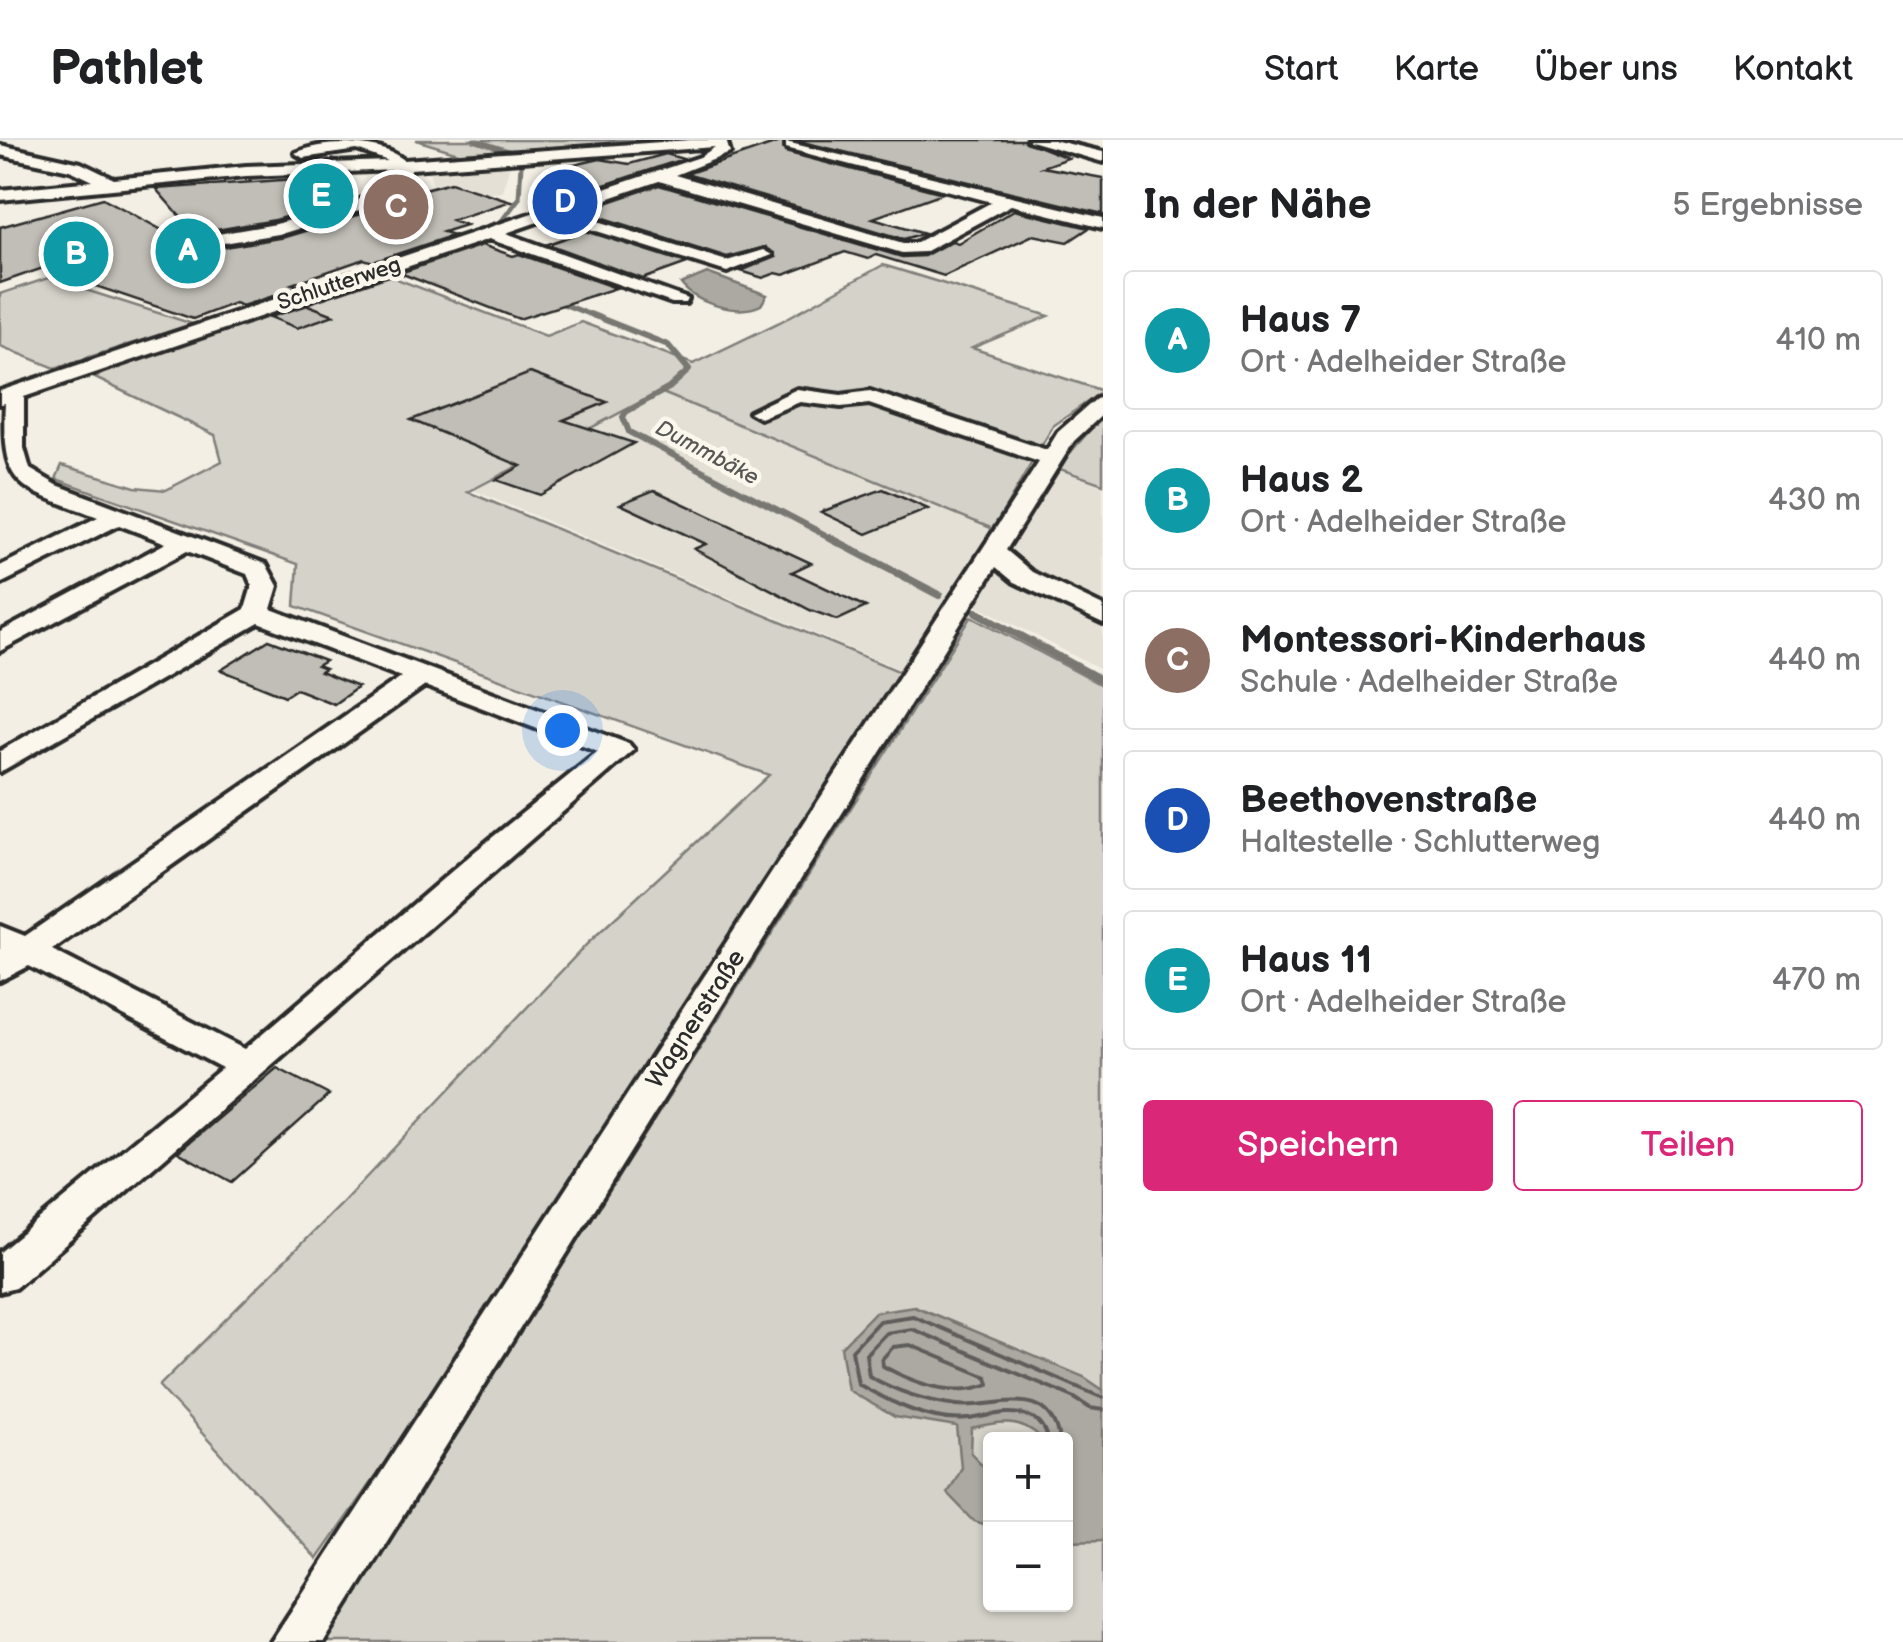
<!DOCTYPE html>
<html lang="de">
<head>
<meta charset="utf-8">
<style>
	body { margin:0; font-family:"Balsamiq Sans",sans-serif; background:#f2f2f2; color:#202124 }
	.controls { position:absolute; right:30px; bottom:30px; display:grid; overflow:hidden; border-radius:10px; box-shadow:0 2px 8px #0004 }
	.controls button { width:90px; height:90px; display:grid; place-items:center; padding:0; border:0; border-bottom:2px solid #e0e0e0; background:#fff; color:#202124; font:50px sans-serif }
	.you { position:absolute; left:562px; top:590px; width:35px; height:35px; margin:-25px; border:8px solid #fff; border-radius:50%; background:#1a73e8; box-shadow:0 0 0 15px #1a73e833 }
	.badge { display:grid; place-items:center; width:65px; height:65px; border-radius:50%; background:#db2777; color:#fff; font-size:32px; font-weight:700 }
	.pin { position:absolute; translate:-50% -50%; border:5px solid #fff; box-shadow:0 2px 10px #0006 }
	.list { margin:0; padding:0; list-style:none }
	h2 { display:flex; justify-content:space-between; align-items:center; height:130px; margin:0; padding:0 40px; font-size:42px }
	h2 small { font-size:32px; font-weight:400; color:#757577 }
	.list li { display:grid; grid-template-columns:65px 1fr auto; gap:30px; align-items:center; box-sizing:border-box; height:140px; margin:0 20px 20px; padding:0 20px; border:2px solid #e0e0e0; border-radius:10px }
	.list b { display:block; font-size:38px; white-space:nowrap }
	.list p { margin:0; font-size:32px; white-space:nowrap; color:#757577 }
	.list em { font-size:32px; font-style:normal; color:#757577 }
	.actions { display:flex; gap:20px; padding:30px 40px }
	.actions a { flex:1; padding:22px 0; border:2px solid #db2777; border-radius:10px; text-align:center; font-size:35px; color:#db2777 }
	.actions .main { background:#db2777; color:#fff }
	.map { position:relative; flex:none; width:1103px; height:1502px; overflow:hidden }
	header { display:flex; align-items:center; gap:60px; box-sizing:border-box; height:140px; padding:0 50px; background:#fff; border-bottom:2px solid #e0e0e0 }
	header strong { font-size:48px }
	nav { display:flex; gap:55px; margin-inline-start:auto; font-size:35px }
	main { display:flex }
	aside { flex:1; background:#fff }
	.map>svg:first-child { display:block }
</style>
</head>
<body>
<header>
<strong>Pathlet</strong>
<nav><a>Start</a><a>Karte</a><a>Über uns</a><a>Kontakt</a></nav>
</header>
<main>
<div class="map">
<svg width="1103" height="1502" viewBox="0 0 1103 1502">
	<rect width="100%" height="100%" fill="#f3efe4"/>
	<filter id="ink" filterUnits="userSpaceOnUse"><feTurbulence type="fractalNoise" baseFrequency=".01" numOctaves="2"/><feDisplacementMap in="SourceGraphic" scale="20" xChannelSelector="R" yChannelSelector="G"/><feConvolveMatrix kernelMatrix="1 2 1 2 8 2 1 2 1" color-interpolation-filters="sRGB"/></filter>
	<g filter="url(#ink)">
		<path fill="#e4e0d6" d="M510,25L502,51L476,54L352,93L313,81L433,45L428,28Z
			M660,252L1014,397L1057,329L1103,346V531L953,452L906,532L473,350Z"/>
		<path fill="#d5d2c9" stroke="#807e7a" stroke-width="2.5" fill-rule="evenodd" d="M416,0H687L471,17Z
			M883,125L1049,176L972,208L1103,251L1053,286L993,389L660,252L468,352L908,535L535,1109L317,1419L159,1246L341,1064L587,804L769,635L295,466L298,424L56,339L62,325L135,347L166,350L222,321L215,295L95,238L123,221L384,134L546,196L581,182L693,224L780,182ZM530,233L605,263L488,312L412,280Z
			M48,138L193,184L55,228L0,206V154Z
			M1103,275V344L1057,328Z
			M972,476L1103,546V1502H325ZM991,1300H1066V1464H991Z"/>
		<path fill="#aca9a2" stroke="#787772" stroke-width="2.5" d="M707,133L767,155L761,165C739,176 696,164 681,144Z
			M914,1166L1084,1237L1103,1250V1400L1066,1401V1300L1041,1299C1021,1278 999,1282 972,1289L971,1313L990,1333V1386L974,1381L947,1353L961,1327L957,1287L895,1277L848,1250L841,1207L875,1172Z"/>
		<g fill="none" stroke-linecap="round" stroke-linejoin="round">
			<path stroke="#5f5d5b" stroke-width="4" d="M910,1205L987,1237L989,1244C953,1258 915,1244 883,1226L882,1219L893,1207Z
				M1048,1300C1046,1290 1040,1281 1030,1277C1008,1268 989,1277 968,1279C931,1283 890,1262 858,1244L852,1210L879,1181L913,1176L1103,1258
				M1060,1300C1049,1239 994,1270 957,1265C925,1261 897,1252 869,1236L866,1214L886,1193L912,1189L1073,1257L1090,1268L1103,1270"/>
			<path stroke="#787772" stroke-width="5" d="M474,0L514,13
				M501,82L519,58L521,24
				M555,161L596,177"/>
			<path stroke="#787772" stroke-width="6" d="M590,174L668,205L689,230L669,248L626,272L623,277L629,292L835,400"/>
			<path stroke="#787772" stroke-width="8" d="M830,398L939,455
				M977,472L1103,541"/>
		</g>
		<path fill="#c0beb6" stroke="#2b2b2b" stroke-width="2.5" d="M794,0H1023L1068,18L1042,27L1103,38V74Z
			M783,1L785,12L943,53L873,78L925,93L904,99L686,34Z
			M666,14L683,19L553,62L534,56L559,48L543,32L600,19L629,24Z
			M339,36L340,61L275,80L217,90L211,99L225,107L285,97L410,59L413,52L451,42L511,61L452,80L466,85L443,92L454,95L373,122L364,119L292,144L299,146L280,154L242,166L235,163L193,179L43,128L0,143V87L103,58L219,121L156,49Z
			M659,45L902,117L924,116L952,101L958,103L1014,70L1089,88L1068,102L1033,95L944,136L876,115L868,119L845,112L784,135L776,133L763,138L741,131L775,117L765,107L727,117L582,71Z
			M586,91L687,123L643,139L548,104Z
			M482,105L513,116L519,114L616,148L519,179L400,133Z
			M308,165L334,175L297,188L270,177Z
			M530,233L607,262L563,280L634,303L540,355L496,340L521,326L411,280Z
			M883,349L928,369L867,394L821,372Z
			M654,350L811,423L792,432L866,467L838,480L810,470L694,409L706,404L620,364Z
			M269,500L325,521L317,526L325,529L320,532L358,547L334,564L296,549L285,556L221,530Z
			M277,928L329,955L232,1042L178,1012Z"/>
		<g fill="none" stroke-linecap="round" stroke-linejoin="round">
			<defs>
				<path id="minor" d="M690,0H726L730,13L675,35L903,103H915L992,62L786,8V2L1103,78V88L1011,65L924,112L902,113L659,41L569,72L727,121L763,110L772,115L727,132L552,77L506,93L688,159L686,163H672L489,99L24,257V308L30,329L57,345L266,424L278,446L271,469L629,604L634,610L15,1148L0,1152V1112L222,928L29,826L0,841V786L25,796L401,537L259,483L0,632V611L245,469L252,446L247,434L187,411L0,511V492L166,403L119,385L0,444V426L98,377C21,347 0,353 5,263L0,264V251L700,17L715,7L411,29L409,55L284,93L224,103L215,98L218,94L276,84L395,49V30L246,36L0,60V50L93,41L70,30L0,15V5L81,23L114,39L246,26L388,21L357,10L303,18L295,13C323,0 380,0 404,20ZM425,546L598,612L473,713L245,909L52,810Z
					M1027,0H1053L1103,12V22Z
					M797,249L841,255L870,251L1047,310L1058,292L1096,259L1103,257V274L1074,301L1006,410L1032,432L1103,466V484L1014,442L996,427L324,1502H271L1039,322L869,264L841,267L800,262L760,278L749,272Z"/>
			</defs>
			<use href="#minor" stroke="#2b2b2b" stroke-width="8"/>
			<use href="#minor" fill="#fbf7ec" fill-rule="evenodd"/>
		</g>
	</g>
	<g text-anchor="middle" dominant-baseline="central" stroke-width="9" stroke-linejoin="round" paint-order="stroke">
		<g font-size="22" fill="#2b2b2b" stroke="#fbf7ec">
			<text transform="translate(339 144) rotate(-18)">Schlutterweg</text>
		</g>
		<g font-size="22" font-style="italic" fill="#585755" stroke="#fbf7ec">
			<text transform="translate(707 313) rotate(28)">Dummbäke</text>
		</g>
		<g font-size="25" fill="#2b2b2b" stroke="#fbf7ec">
			<text transform="translate(696 879) rotate(-57)">Wagnerstraße</text>
		</g>
	</g>
</svg>
<div class="controls">
<button>+</button>
<button>−</button>
</div>
<div class="you"></div>
<div class="pin badge" style="left:188px;top:111px;background:#0f9aa8">A</div>
<div class="pin badge" style="left:76px;top:114px;background:#0f9aa8">B</div>
<div class="pin badge" style="left:396px;top:67px;background:#8d6e63">C</div>
<div class="pin badge" style="left:565px;top:62px;background:#1a4fb4">D</div>
<div class="pin badge" style="left:321px;top:56px;background:#0f9aa8">E</div>
</div>
<aside>
<h2>In der Nähe<small>5 Ergebnisse</small></h2>
<ul class="list">
<li><span class="badge" style="background:#0f9aa8">A</span><div><b>Haus 7</b><p>Ort · Adelheider Straße</p></div><em>410 m</em></li>
<li><span class="badge" style="background:#0f9aa8">B</span><div><b>Haus 2</b><p>Ort · Adelheider Straße</p></div><em>430 m</em></li>
<li><span class="badge" style="background:#8d6e63">C</span><div><b>Montessori-Kinderhaus</b><p>Schule · Adelheider Straße</p></div><em>440 m</em></li>
<li><span class="badge" style="background:#1a4fb4">D</span><div><b>Beethovenstraße</b><p>Haltestelle · Schlutterweg</p></div><em>440 m</em></li>
<li><span class="badge" style="background:#0f9aa8">E</span><div><b>Haus 11</b><p>Ort · Adelheider Straße</p></div><em>470 m</em></li>
</ul>
<div class="actions"><a class="main">Speichern</a><a>Teilen</a></div>
</aside>
</main>
</body>
</html>
